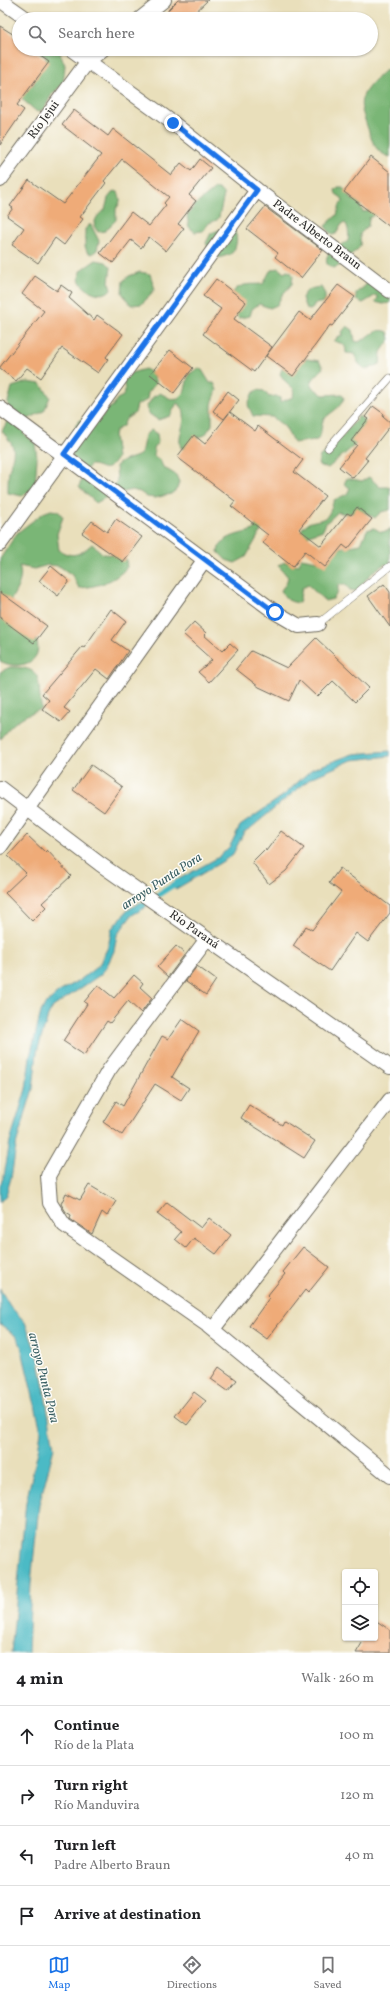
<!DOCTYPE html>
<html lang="en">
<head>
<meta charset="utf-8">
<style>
	body { margin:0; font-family:Vollkorn,serif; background:#f2f2f2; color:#202124 }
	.controls { position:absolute; right:12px; bottom:12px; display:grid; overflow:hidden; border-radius:4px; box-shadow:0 1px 3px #0004 }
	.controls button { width:36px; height:36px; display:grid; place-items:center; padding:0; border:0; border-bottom:1px solid #e0e0e0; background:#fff; color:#202124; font:20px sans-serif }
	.stop { position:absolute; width:12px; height:12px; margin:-9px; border:3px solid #1a73e8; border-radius:50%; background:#fff }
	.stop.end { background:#1a73e8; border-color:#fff; box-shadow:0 1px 4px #0008 }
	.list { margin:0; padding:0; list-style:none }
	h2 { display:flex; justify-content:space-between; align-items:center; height:52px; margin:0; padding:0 16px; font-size:17px }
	h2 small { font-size:13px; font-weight:400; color:#757577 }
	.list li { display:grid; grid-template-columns:26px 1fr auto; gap:12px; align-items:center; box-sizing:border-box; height:60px; padding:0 16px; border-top:1px solid #e0e0e0 }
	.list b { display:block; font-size:15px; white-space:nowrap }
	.list p { margin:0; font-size:13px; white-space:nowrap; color:#757577 }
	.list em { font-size:13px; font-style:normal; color:#757577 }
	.icon { flex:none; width:22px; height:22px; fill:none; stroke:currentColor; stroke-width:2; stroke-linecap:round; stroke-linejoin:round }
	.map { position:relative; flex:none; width:390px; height:1653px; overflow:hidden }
	.search { position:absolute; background:#fff; box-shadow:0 1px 3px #0004; left:12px; right:12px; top:12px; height:44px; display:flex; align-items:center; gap:10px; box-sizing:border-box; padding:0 14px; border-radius:22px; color:#757577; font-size:15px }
	.sheet { height:292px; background:#fff }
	nav { display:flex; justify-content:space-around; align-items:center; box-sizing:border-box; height:56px; border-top:1px solid #e0e0e0; background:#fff; font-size:11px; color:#757577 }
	nav a { display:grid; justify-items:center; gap:2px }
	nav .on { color:#1a73e8 }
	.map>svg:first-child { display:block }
</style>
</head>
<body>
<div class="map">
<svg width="390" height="1653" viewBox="0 0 390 1653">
	<rect width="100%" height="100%" fill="#fdfcf7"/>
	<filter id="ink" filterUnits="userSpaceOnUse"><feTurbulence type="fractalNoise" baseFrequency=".025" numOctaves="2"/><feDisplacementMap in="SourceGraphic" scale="8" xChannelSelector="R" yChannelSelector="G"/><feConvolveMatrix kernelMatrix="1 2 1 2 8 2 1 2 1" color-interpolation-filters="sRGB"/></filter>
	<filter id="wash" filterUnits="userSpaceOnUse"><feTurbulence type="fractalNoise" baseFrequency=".012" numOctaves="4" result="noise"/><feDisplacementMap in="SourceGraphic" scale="16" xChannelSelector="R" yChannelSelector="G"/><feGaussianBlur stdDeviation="0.9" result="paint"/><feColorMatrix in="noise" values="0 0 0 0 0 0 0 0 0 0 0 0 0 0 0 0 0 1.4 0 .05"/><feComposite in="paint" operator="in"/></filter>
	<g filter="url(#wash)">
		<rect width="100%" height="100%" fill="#e9dfbb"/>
		<path fill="#7ab676" stroke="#527050" d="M34,49H65L60,54L65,65L63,84L52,94L44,109L37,112L0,80L31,86L34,84L35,76L46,60V57Z
			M390,69V157C374,152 372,140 367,126C360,105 357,100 373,82C379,76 382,71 390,69Z
			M338,187H343L351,199L358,201L363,212L369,211L376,214L369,218L368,226L360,234C361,247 361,248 350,255C342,261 347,264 333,268L327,264C323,251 340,247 348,241C349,236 349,227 345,223L342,224L336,234L332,235L325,226L337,215L340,204L343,202L342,198L336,194L335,190Z
			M215,189H219L224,195L219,217L217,220L209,223L203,231L195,232L189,227L187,216L194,206Z
			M114,191L118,192C121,200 121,202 116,209V220L105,231L98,232L94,226C96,216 98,215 105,210L108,198Z
			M89,225H91L99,241L97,250L92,254L87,252L85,246V229Z
			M222,229H233C239,236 237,248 231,254L219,258L208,247L206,243L211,233Z
			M96,260L106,262L111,267L109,282L111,289C103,300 82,290 79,279L80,271Z
			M278,268L284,273L287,271L291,272L293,276L292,284L282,295L277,305L270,308L259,304L252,309L250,316L239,318L236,315L233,292C242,282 251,285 263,284L270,271Z
			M140,272L150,274L155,289L142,304L131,305L122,293L123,281L129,276Z
			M370,279L390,287V303L383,304L375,302L378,298L376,295L363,303L356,300V293L365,286Z
			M321,287L325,294V302L314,304L313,308L310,310L306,309L302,298C306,289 312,288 321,287Z
			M347,326L353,330L355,341L358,342C369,339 375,326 388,332L390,339L381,352L380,364L369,369H365L359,364L354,354L346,353C346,343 342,344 334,341L339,336L343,335L342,332Z
			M307,359L319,361L323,367C320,375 311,377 311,386L323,395L342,394L344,398C340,409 332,411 324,419C320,425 323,434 317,440L294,443L284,426L272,417L253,416L248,405L252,394L257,390L264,391L269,397L276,396L280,398V402L293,397L294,389L285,381L280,374L283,367Z
			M199,368L202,370L210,383H214L217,390L212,404V425L205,435L194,439L186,448H181C176,434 190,418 181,406L177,403L170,416L158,420L148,413L147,406L153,397L160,393L171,399L179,398L184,393L189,374Z
			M145,369L151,372L156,383L148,393L147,400L137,405L135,413L126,419L123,426L116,430L114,435L117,458C105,477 102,464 90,465L85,471L72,456L76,424L84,417L99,418L102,417L106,410L113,406L117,399L123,396L125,389L123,381L131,373Z
			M27,382L41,384L50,397L44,411L28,419L23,433L35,443L37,458L35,487L22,496L8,493C8,486 8,478 9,471C14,450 18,450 2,431L9,418L8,402L12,387Z
			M359,416L365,421L356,444L328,468L320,466L318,464L320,456L333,447Z
			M151,430L157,434L158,442L154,448V456L160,460L163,467L176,475L179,482L177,489L171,494L155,498L147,497L140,492L132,490L110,495L96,503L79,487L82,479L87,474L113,487L117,481L116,466C124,458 132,460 141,454L145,435Z
			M369,477L380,487H390V510L381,512L375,518L362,511L346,514L338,512L326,523L323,530L309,535L303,540L300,533C307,516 319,525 328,515C331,511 332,504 334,500L347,494L350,488L344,484L347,478L362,481Z
			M51,510L58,511L63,517L57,534L59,550C73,559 81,554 92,544L103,554L119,555L126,559L127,567C116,581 97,587 79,588L72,575L59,566L48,565L34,569L19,566C25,581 13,595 6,608L36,639C45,663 18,671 0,661V559L17,533L43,513Z
			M257,521L263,527L246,557L235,563L226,560L218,552C219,536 242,534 254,530Z
			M374,528L381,532L388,531L390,528V567L385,564C373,570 365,580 357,591L350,590L345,584L338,585V592L333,599L325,601L308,585L302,588L299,603C289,602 285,599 281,590L286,584L288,577L278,565L285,562L299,565L301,558L323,562L339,548L361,544L367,530Z
			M10,667C48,667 35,683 42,709C21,716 13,722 0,739V672Z"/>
		<path fill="#4cbac5" stroke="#3c7278" d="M390,751V756L352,760L311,778L252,827L244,832L233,854L225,860L176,889L170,884L219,857L230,846L240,826L284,795L312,769L353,754Z
			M141,902L146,907L132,915L117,935L114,951L106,968L100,975L53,1007L48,1016L37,1052L33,1089L17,1141L11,1178L6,1195L0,1202V1185L4,1176L10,1141L26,1089L30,1056L41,1012L45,1004L59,992L80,980L99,965L108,947L112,928L128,910Z
			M0,1289L10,1306L25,1322L39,1360L54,1448L39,1505L31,1583L28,1653H11L26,1502L38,1451L41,1431L21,1346L17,1337L0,1324Z"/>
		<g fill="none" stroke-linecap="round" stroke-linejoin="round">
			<path stroke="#4cbac5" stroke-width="5.5" d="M138,908L178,882"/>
		</g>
		<g id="blocks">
			<path fill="#efab78" d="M178,0H208L188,19H170L168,10Z
				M0,26L19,38V49H30L49,62L17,105L24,110L0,145Z
				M74,110L108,136L113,129L171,175L181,163L191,171L200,159L211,168L189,195L196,201L178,224L184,228L166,251L149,237L141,248L131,240L113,263L100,253L131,212L149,226L166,205L164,203L169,197L122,159L104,181L106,183L80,217L83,219L64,245L55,238L38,263L12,245L24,228L7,216L13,208L10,206L29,180L63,204L101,155L62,125Z
				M371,157L390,172V227L344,192Z
				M265,207L323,250L301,278L275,257L278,253L247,229Z
				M35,276L57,291L61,285L72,293L69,298L94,320L97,315L123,334L106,357L108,359L98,373L62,348L41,378L27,368L16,381L0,369V367L44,311L22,294Z
				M216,279L246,302L234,319L272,347L254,372L203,334L221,309L203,296Z
				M338,285L355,297L332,326L330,325L293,376L266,356L299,312L310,320Z
				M170,350L193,368L174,393L150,374Z
				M228,391L239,400L224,419L213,411Z
				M373,406L384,414L383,416L390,422V426L365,458L368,460L353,478L339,467L357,445L351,441L368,419L365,417Z
				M230,412L255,431L258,426L303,460L294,472L325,496L299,529L321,546L347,513L351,515L357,507L372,519L348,549L343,545L325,567L305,551L293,567L263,543L268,535L231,506L235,501L177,457L194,435L205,444Z
				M116,519L142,537L123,562L82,533L92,521L107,532Z
				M51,566L69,581L58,596L39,581Z
				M384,584L390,592V627L368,596Z
				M0,592L47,626L34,643L0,618Z
				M111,609L126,621L112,640L128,651L109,679L96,669L64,708L70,712L61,722L42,709L49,700L42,694L82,647L84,648Z
				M194,622L206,633L204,635L222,651L230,643L238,650L209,682L198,672L212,660L183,634Z
				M316,638L369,688L355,702L333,681L317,697L299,680L289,701L259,687L236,669L251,651L287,668Z
				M91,765L122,787L104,812L73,790Z
				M281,831L304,848L286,871L269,884L252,862L265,849L266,851Z
				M27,835L45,852L47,850L71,876L42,903L46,907L32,921L5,893L26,873L8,856Z
				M340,868L390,906V913L368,942L356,933L330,971L293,946L306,926L312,930L341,892L329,883Z
				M176,946L185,954L168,977L157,967Z
				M197,966L216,980L206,995L186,981Z
				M134,975L143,983L140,987L152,998L141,1013L128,1001L110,1023L107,1021L84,1055L63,1041L87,1004L84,1002L98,985L114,998Z
				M182,1019L199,1031L172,1077L189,1088L181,1100L155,1084L122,1135L103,1122L116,1101L123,1106L162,1036L168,1039Z
				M249,1105L282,1125L284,1121L315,1141L304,1158L241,1118Z
				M89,1185L116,1201L107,1216L102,1212L92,1234L70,1219L71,1215L66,1212L61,1204L66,1193L80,1200Z
				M167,1202L201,1228L209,1218L231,1235L216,1254L194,1238L186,1248L175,1239L181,1232L157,1214Z
				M303,1247L329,1267L308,1293L305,1290L267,1339L249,1326L269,1298L267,1296L285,1274L283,1272Z
				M219,1367L237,1380L228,1391L211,1379Z
				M194,1392L206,1401L187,1425L175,1416Z
				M375,1620L390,1630V1653H356L365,1638H375Z"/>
		</g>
	</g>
	<g filter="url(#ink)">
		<use href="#blocks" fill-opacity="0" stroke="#6e6a5d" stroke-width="1"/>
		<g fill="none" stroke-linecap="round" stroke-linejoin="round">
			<defs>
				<path id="lane" d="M328,448L390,378
					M318,624L390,566"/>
				<path id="street" d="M0,0L27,19
					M140,19L164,0
					M71,49L173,123L257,190L390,291
					M0,180L88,61L103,49
					M0,408L275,612L299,626L318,624
					M0,544L257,190
					M0,788L100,864L390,1067
					M0,847L205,559
					M207,939L109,1070L48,1176L50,1203L64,1225L213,1329L390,1100
					M208,1326L390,1476"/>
			</defs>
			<use href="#lane" stroke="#6e6a5d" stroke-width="8"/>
			<use href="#street" stroke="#6e6a5d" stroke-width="16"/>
			<use href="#lane" stroke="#fff" stroke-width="7"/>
			<use href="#street" stroke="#fff" stroke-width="14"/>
		</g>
	</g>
	<g fill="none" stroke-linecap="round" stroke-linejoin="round" filter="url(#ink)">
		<path stroke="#1a73e8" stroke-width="5" d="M173,123L257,190L64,454L275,612"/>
	</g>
	<g text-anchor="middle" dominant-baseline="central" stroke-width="3" stroke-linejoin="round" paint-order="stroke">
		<g font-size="12" fill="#2b2b2b" stroke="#fdfcf7">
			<text transform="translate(44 120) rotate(-54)">Río Jejui</text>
			<text transform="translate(317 235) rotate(37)">Padre Alberto Braun</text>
			<text transform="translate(194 930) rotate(35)">Río Paraná</text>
		</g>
		<g font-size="13" font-style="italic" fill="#375d61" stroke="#fdfcf7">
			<text transform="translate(162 882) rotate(-33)">arroyo Punta Pora</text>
			<text transform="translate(43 1378) rotate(76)">arroyo Punta Pora</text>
		</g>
	</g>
</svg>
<div class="controls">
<button><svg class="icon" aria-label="locate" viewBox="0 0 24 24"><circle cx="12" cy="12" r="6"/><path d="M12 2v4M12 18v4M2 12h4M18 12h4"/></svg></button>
<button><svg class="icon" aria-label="layers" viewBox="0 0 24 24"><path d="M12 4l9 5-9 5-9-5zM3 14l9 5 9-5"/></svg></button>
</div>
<div class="stop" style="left:275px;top:612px"></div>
<div class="stop end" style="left:173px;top:123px"></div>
<div class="search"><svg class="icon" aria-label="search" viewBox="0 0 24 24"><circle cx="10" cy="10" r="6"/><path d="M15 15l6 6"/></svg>Search here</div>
</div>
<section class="sheet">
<h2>4 min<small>Walk · 260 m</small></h2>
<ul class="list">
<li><svg class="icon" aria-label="ahead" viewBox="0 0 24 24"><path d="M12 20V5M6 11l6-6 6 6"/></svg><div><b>Continue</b><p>Río de la Plata</p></div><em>100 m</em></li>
<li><svg class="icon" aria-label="right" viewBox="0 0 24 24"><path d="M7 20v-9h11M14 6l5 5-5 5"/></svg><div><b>Turn right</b><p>Río Manduvira</p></div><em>120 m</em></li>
<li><svg class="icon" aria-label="left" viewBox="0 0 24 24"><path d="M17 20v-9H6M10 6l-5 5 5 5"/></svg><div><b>Turn left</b><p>Padre Alberto Braun</p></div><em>40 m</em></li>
<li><svg class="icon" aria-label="arrive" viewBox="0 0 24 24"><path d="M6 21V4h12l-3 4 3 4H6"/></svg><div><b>Arrive at destination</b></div></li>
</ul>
</section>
<nav>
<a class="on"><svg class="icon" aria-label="map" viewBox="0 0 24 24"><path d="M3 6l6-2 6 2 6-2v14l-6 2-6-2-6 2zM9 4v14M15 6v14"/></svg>Map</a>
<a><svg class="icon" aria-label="directions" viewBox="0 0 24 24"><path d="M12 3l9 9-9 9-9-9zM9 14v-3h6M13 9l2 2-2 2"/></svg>Directions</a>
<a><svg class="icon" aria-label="saved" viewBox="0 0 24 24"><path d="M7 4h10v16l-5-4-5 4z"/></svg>Saved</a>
</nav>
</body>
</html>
